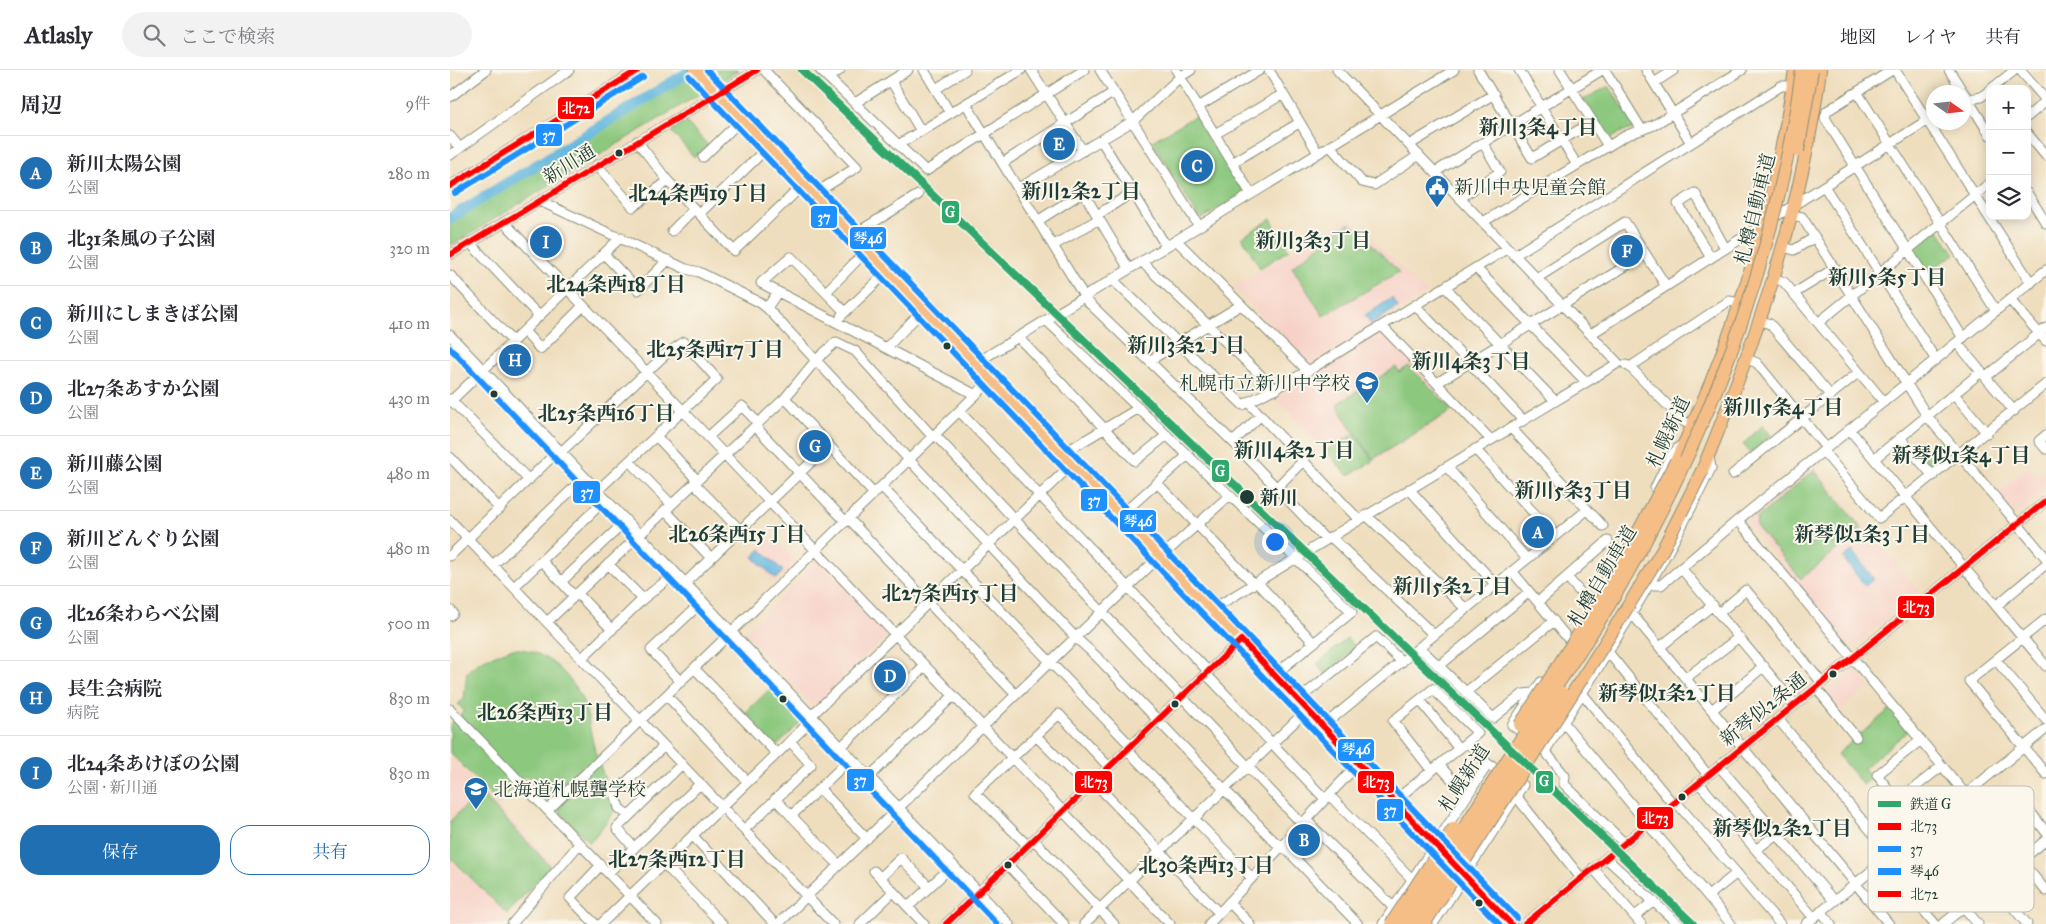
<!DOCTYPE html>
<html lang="ja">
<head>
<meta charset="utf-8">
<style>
	body { margin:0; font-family:"IM FELL Great Primer","Noto Serif JP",serif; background:#f2f2f3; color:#2b2b33 }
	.controls { position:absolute; right:15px; top:15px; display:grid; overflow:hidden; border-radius:10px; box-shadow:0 2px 12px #0003 }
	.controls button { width:45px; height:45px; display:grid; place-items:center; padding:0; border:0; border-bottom:1px solid #e1e1e2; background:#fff; color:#2b2b33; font:25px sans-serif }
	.compass { position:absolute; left:1476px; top:15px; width:45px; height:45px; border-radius:50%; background:#fff; box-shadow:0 2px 12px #0003; rotate:104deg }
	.you { position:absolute; left:824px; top:471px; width:18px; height:18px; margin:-12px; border:4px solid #fff; border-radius:50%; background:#1a73e8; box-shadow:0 0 0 8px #1a73e833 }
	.badge { display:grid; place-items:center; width:32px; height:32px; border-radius:50%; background:#1f6fb2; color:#fff; font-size:16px; font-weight:700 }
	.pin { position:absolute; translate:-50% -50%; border:2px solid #fff; box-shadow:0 1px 5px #0006 }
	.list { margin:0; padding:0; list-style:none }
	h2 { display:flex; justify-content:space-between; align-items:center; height:65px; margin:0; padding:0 20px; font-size:21px }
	h2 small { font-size:16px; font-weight:400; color:#7c7c81 }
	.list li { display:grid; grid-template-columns:32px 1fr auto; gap:15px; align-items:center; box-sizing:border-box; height:75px; padding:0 20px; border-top:1px solid #e1e1e2 }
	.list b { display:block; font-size:19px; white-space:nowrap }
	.list p { margin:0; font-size:16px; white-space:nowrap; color:#7c7c81 }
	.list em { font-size:16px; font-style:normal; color:#7c7c81 }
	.actions { display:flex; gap:10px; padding:15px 20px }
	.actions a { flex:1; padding:11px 0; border:1px solid #1f6fb2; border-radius:20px; text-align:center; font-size:18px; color:#1f6fb2 }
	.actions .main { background:#1f6fb2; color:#fff }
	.icon { flex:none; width:28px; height:28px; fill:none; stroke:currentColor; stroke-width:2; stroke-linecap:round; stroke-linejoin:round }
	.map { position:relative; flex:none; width:1596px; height:854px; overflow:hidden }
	header { display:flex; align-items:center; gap:30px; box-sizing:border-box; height:70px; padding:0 25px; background:#fff; border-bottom:1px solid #e1e1e2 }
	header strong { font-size:24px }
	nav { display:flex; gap:28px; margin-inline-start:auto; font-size:18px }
	.search { width:350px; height:45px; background:#f2f2f3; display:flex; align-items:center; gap:12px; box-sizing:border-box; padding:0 18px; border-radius:28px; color:#7c7c81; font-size:19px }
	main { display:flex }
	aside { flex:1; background:#fff }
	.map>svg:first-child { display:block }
</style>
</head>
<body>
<header>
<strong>Atlasly</strong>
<div class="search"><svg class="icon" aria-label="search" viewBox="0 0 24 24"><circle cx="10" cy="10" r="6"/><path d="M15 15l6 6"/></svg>ここで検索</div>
<nav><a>地図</a><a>レイヤ</a><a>共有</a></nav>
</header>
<main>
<aside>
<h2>周辺<small>9件</small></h2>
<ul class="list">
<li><span class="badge">A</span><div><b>新川太陽公園</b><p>公園</p></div><em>280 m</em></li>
<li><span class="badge">B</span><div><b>北31条風の子公園</b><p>公園</p></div><em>320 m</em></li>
<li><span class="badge">C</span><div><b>新川にしまきば公園</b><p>公園</p></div><em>410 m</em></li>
<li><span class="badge">D</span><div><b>北27条あすか公園</b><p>公園</p></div><em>430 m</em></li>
<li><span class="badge">E</span><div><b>新川藤公園</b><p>公園</p></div><em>480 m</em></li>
<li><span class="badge">F</span><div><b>新川どんぐり公園</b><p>公園</p></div><em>480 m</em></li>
<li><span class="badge">G</span><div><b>北26条わらべ公園</b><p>公園</p></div><em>500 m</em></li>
<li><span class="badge">H</span><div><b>長生会病院</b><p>病院</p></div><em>830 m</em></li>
<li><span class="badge">I</span><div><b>北24条あけぼの公園</b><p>公園 · 新川通</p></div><em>830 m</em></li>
</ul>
<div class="actions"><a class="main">保存</a><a>共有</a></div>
</aside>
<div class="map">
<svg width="1596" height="854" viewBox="0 0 1596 854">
	<rect width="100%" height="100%" fill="#fbf7ec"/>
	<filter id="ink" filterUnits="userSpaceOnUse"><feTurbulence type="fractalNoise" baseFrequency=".02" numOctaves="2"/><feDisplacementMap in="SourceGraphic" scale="10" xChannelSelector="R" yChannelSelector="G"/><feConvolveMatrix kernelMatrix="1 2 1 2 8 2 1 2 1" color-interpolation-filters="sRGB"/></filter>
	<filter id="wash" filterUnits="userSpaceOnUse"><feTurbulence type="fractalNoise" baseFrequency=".0096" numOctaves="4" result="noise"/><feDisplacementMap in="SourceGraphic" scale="20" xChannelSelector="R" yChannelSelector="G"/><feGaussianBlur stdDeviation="1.12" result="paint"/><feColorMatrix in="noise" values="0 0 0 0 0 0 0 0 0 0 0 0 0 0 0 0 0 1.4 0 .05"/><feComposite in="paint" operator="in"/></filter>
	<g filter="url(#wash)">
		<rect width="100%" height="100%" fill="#efdebe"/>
		<path fill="#f7d1c6" d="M900,147L977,223L862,293L857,292L783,217Z
			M932,262L1007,340L898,406L826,328Z
			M1364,396L1470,522L1403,577L1400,576L1297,453L1298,448Z
			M1579,396L1588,407L1596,400V420L1565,445L1547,423Z
			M322,465L347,492L325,513L300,486Z
			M368,490L438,565L363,637L295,563Z
			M1403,601L1408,602L1420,616L1390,641L1377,626V622Z
			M0,687L103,793L50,854H0Z"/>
		<path fill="#8cc87e" stroke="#568259" d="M249,0H289L0,176V152Z
			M1159,16L1185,56L1184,59L1173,61L1159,70L1133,30Z
			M745,46L793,120V123L752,149L749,148L702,71Z
			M235,51L258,75L244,87L221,61Z
			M612,59L615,60L627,77L625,80L605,92L592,72Z
			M821,149L839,180L810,198L792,167Z
			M897,154H902L949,202L873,246L842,197Z
			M95,159L109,174L98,185L83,170Z
			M1488,159L1505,184L1477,202L1464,182V178Z
			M1183,170L1188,182L1170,193L1164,183Z
			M959,296L1003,340L923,389L905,361L903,362L887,334L946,297L949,302Z
			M1313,355L1321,366L1301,384L1293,374Z
			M905,363L923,391L898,406L876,381Z
			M1491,369L1502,384L1484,399L1482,398L1471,385Z
			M1364,400L1412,459L1351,509L1306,456L1307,448Z
			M897,568L906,578L875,604L867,594Z
			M60,579C92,576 121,604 133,632C139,646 140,663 144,677C150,698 159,719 166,739L140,773L75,706L49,733L0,683V655L14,641L8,634L14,629L17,602L29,592Z
			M323,616L354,649L326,677L293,645Z
			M1440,639L1458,661L1414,698L1422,708L1413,715L1387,684Z
			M30,722L100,796L57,844L0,787V751Z
			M857,756L866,766L850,783L841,773Z"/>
		<path fill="#60b6dd" stroke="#407a88" d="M942,228L948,237L921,254L915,245Z
			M311,479L333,501L326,509L303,487Z
			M1402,481L1424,509L1415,516L1393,488Z"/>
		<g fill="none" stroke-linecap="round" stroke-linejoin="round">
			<path stroke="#60b6dd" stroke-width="11" d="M0,148L242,0"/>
		</g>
	</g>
	<g filter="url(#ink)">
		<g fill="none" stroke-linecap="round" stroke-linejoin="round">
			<defs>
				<path id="minor" d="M314,0L407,97L364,124
					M370,0L476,101L634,0
					M474,0L500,43
					M581,0L633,81
					M650,0L749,156
					M726,0L801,124
					M819,0L868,83
					M1028,0L1082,88L1142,52
					M1069,0L1127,95
					M1110,0L1158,76
					M1155,0L1192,60
					M1196,0L1241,73
					M1442,0L1377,41L1375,48L1513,268
					M1445,0L1581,213
					M1499,0L1513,22
					M1570,0L1596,30
					M378,8L390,0
					M441,11L471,61
					M1204,13L1224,0
					M486,19L515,0
					M1541,19L1565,0
					M1407,22L1546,241
					M1514,23L1540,65
					M0,27L36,0
					M1514,30L1531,27L1540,20
					M405,33L458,0
					M516,34L637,231L783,372L876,470
					M748,37L810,0
					M1577,47L1596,31
					M1577,63L1596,86
					M765,64L833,24
					M0,66L10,78
					M651,70L716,176
					M187,71L218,111L284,181L354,114
					M448,75L571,0
					M959,75L1044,24
					M880,76L912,112L924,115L969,85
					M0,85L119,0
					M253,87L292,49
					M554,92L664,22
					M782,93L849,53
					M147,95L183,137L218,111
					M985,102L1152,0
					M0,116L188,0
					M1374,116L1486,290
					M569,118L683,51L730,7L741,0
					M1577,123L1596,153
					M1010,128L1050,102L1033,73
					M90,131L236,199L249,202L309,232L317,238L626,568L646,586L825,772L837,780L908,854
					M249,144L319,76
					M647,145L683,122
					M1342,145L1352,147L1477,346L1596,488
					M589,150L633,122L679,199
					M54,152L720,854
					M1033,152L1175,66L1204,55L1292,0
					M222,161L244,139
					M403,165L468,125
					M726,170L858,301L1058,178
					M20,173L89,246
					M604,175L649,149
					M1333,177L1344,180L1365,167
					M154,184L188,220L218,190
					M0,185L307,0
					M1065,185L1331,16H1343
					M1261,188L1228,134L1245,123L1275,178
					M691,191L826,320
					M1026,198L1136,312
					M1596,200L1288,450L1596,821
					M0,205L63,272
					M1087,208L1175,152L1216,216
					M1324,208L1334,212L1434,332
					M662,209L793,335L858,301
					M995,217L1105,331
					M377,221L417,180
					M1343,224L1385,198
					M1560,230L1596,271
					M965,235L1073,350
					M317,238L327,223
					M395,242L341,187L311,213L526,325
					M391,246L438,201
					M596,250L902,542L824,605
					M1311,251L1320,254L1380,325
					M1368,253L1540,113
					M932,256L1041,370
					M74,261L90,279L133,236
					M1141,264L1484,46
					M0,265L559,854
					M568,267L685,391L717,365
					M1507,273L1564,341
					M436,278L474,239
					M1297,289L1307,293L1376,378
					M699,291L791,235
					M526,293L1004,0
					M1176,295L1180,297L1233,351L1243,356
					M1180,297L1279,231L1290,233
					M1536,307L1596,258
					M987,313L1195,184
					M1504,324L1537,363
					M335,328L424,424
					M0,329L79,410
					M0,332L171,167
					M799,333L909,450
					M509,341L758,601
					M305,356L396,452
					M1061,358L1153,456
					M1400,360L1596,596
					M485,365L852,754
					M1596,365L1589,371L1596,379
					M206,366L247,410
					M258,367L292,336L308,353
					M1450,368L1483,406
					M783,372L811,345
					M1025,379L1105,466
					M1373,381L1429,448L1596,314
					M111,382L216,284L234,272L267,309L147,421
					M612,384L689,338
					M0,387L50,439
					M1424,389L1531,302
					M179,391L221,434
					M997,397L1077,489
					M1283,404L1409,302
					M244,413L290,460
					M708,414L804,514
					M432,417L681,676
					M1205,418L1220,387L1230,376
					M825,419L854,390
					M959,419L1046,515
					M215,440L261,488
					M671,445L738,385
					M916,445L1016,539
					M399,449L566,625
					M0,450L383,854
					M881,467L984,565
					M0,486L109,380
					M711,487L780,425
					M92,491L124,526
					M158,494L193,529
					M43,495L135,407
					M1231,498L1345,635
					M1062,501L1120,571
					M1117,507L1142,536
					M112,511L176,451
					M807,512L864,573
					M235,513L379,375
					M1199,515H1211L1288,450
					M64,517L156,429
					M1149,522L1173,478
					M127,523L162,560
					M1088,532L1158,471
					M1546,536L1596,494
					M0,540L3,543L0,546
					M761,540L1168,293L887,0
					M1269,543L1296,520L1372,613
					M1183,545L1439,854
					M1596,549L1519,611L1596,704
					M97,552L335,328L366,290L386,272L405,281L483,367
					M1210,577L1263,535
					M970,578L1043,648L1073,624L1083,623
					M1158,582L1258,705
					M131,589L193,529L226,503
					M1546,590L1596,650
					M989,596L1079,522
					M245,599L327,684
					M756,604L875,729
					M1236,608L1289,567
					M231,612L201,580L253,531
					M1366,618L1406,667
					M1016,622L1104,551
					M1132,623L1223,734
					M217,626L298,712
					M848,630L926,567L952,592
					M970,630L1009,679
					M0,639L207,854
					M1262,640L1314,596
					M361,646L622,394
					M1328,649L1441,785
					M1113,652L1281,854
					M873,656L1137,440
					M1073,663L1062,655L1091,612
					M586,666L638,718
					M1471,670L1427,705L1471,760
					M1085,673L1095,681L1115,706L1114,714L1174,773
					M391,677L475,596
					M677,680L802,808
					M1095,681C1154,589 1214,498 1261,398L1259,387
					M989,695L1016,725
					M1269,696L1384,831
					M419,707L503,626
					M644,712L769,843
					M1249,713L1364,848
					M370,719L417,769
					M879,725L962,809
					M1066,726L1131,808
					M325,729L389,795
					M944,731C972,709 1000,686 1028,663L983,619L943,651L982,701
					M1448,731L1492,696
					M1226,732L1330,854
					M98,740L541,310
					M1582,744L1596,762
					M179,746L169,738L165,723L214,676
					M341,746L401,688
					M1488,747L1577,854
					M856,750L944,838
					M294,760L361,695L340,671
					M243,766L325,854
					M584,770L664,854
					M1458,771L1528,854
					M578,776L525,723L609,644L659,697
					M184,778L167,758L232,694
					M1307,779L1350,746
					M1156,788L1228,854
					M1433,791L1485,854
					M1479,793L1508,770
					M214,794L272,854
					M558,795L614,854
					M1143,798L1191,854
					M424,801L474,854
					M158,803L250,714
					M430,808L451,788L479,817
					M1258,826L1287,803
					M779,832L800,854
					M458,837L503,795
					M1371,841L1381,854
					M1185,846L1204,831
					M62,854L130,773
					M145,854L120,828L151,795
					M151,854L364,648
					M328,854L710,486
					M410,854L443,822
					M496,854L791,570
					M634,854L857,640
					M759,854L908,694
					M933,854L1038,694
					M983,854L1073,715L1038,694L1017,672
					M1075,854L1596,431
					M1356,854L1596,659
					M1493,854L1596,770"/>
				<path id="major" d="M245,0L1061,854"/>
				<path id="highway" d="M1226,391C1285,268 1326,135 1345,0
					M1252,401C1306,270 1352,141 1370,0"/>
			</defs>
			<use href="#minor" stroke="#878e79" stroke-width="11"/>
			<use href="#major" stroke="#878e79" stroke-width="13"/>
			<use href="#highway" stroke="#878e79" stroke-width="14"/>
			<use href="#minor" stroke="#fff" stroke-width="9"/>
			<use href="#major" stroke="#f6be87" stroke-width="11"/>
			<use href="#highway" stroke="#f6be87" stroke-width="12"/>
			<defs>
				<path id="highway-bridge" d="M1348,81L1362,0
					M1070,655L1160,515L1226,391
					M941,854L1004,758
					M953,854C996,787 1038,719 1082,652C1111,609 1142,565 1168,520C1261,359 1327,185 1352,0
					M963,854L1112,623
					M974,854L1162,562L1212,481L1252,401"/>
			</defs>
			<use href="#highway-bridge" stroke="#878e79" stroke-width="14" stroke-linecap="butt"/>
			<use href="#highway-bridge" stroke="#f6be87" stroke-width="12"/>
			<defs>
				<path id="bus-1" d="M791,570L1061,854
					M496,854L791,570
					M1075,854L1596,431"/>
				<path id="bus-2" d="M239,6L1049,854
					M5,123L193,7
					M0,278L547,854"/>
				<path id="bus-3" d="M257,0L1067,848"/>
				<path id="bus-4" d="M0,116L188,0
					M0,185L307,0"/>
			</defs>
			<use href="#bus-1" stroke="#fbf7ec" stroke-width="10"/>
			<use href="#bus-2" stroke="#fbf7ec" stroke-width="10"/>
			<use href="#bus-3" stroke="#fbf7ec" stroke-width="10"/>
			<use href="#bus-4" stroke="#fbf7ec" stroke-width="10"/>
			<use href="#bus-1" stroke="#f00" stroke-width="6"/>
			<use href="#bus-2" stroke="#1e90ff" stroke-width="6"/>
			<use href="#bus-3" stroke="#1e90ff" stroke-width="6"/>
			<use href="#bus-4" stroke="#f00" stroke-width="6"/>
			<defs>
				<path id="rail-1" d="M352,0L1243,854"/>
			</defs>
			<use href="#rail-1" stroke="#fbf7ec" stroke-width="11"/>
			<use href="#rail-1" stroke="#30a76c" stroke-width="8"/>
		</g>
	</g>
	<defs>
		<symbol id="civic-pin" viewBox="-11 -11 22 30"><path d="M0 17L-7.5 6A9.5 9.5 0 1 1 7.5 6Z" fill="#1f6fb2" stroke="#fbf7ec"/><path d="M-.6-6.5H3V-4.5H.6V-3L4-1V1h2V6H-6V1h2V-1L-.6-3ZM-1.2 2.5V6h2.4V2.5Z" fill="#fff"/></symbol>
		<symbol id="school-pin" viewBox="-11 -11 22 30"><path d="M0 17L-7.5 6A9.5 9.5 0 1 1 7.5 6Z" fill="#1f6fb2" stroke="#fbf7ec"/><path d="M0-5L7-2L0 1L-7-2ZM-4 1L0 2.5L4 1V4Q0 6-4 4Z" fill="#fff"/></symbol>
	</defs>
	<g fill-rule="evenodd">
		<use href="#civic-pin" x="973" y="103" width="28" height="38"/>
		<use href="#school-pin" x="903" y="299" width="28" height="38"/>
		<use href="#school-pin" x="12" y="705" width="28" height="38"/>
	</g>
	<g fill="#1f3d34" stroke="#fbf7ec" stroke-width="2">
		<circle cx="169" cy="83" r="4.5"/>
		<circle cx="497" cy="276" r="4.5"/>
		<circle cx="44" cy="324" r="4.5"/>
		<circle cx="797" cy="427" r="8"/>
		<circle cx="1383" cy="604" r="4.5"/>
		<circle cx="333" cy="629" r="4.5"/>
		<circle cx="725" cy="634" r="4.5"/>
		<circle cx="1232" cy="727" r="4.5"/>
		<circle cx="558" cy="795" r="4.5"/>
		<circle cx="1029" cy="833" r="4.5"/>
	</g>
	<g text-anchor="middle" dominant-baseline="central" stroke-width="4" stroke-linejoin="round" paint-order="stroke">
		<g font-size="19" fill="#1f3d34" stroke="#fbf7ec">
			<text transform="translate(119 94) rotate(-32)">新川通</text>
			<text transform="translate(1305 139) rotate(-76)">札樽自動車道</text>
			<text transform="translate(1218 362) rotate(-65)">札幌新道</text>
			<text transform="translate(1152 506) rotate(-59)">札樽自動車道</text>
			<text transform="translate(1313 639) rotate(-39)">新琴似2条通</text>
			<text transform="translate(1014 708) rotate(-57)">札幌新道</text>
		</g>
		<g font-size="19" fill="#1f3d34" stroke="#fbf7ec" text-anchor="start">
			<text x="1004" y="117">新川中央児童会館</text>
			<text x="900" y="313" text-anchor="end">札幌市立新川中学校</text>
			<text x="44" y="719">北海道札幌聾学校</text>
		</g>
		<g font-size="19" font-weight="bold" fill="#1f3d34" stroke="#fbf7ec" text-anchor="start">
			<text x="810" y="427">新川</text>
		</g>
		<g font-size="20" font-weight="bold" fill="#1f3d34" stroke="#fbf7ec">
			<text x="1088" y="57">新川3条4丁目</text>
			<text x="631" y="121">新川2条2丁目</text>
			<text x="248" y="123">北24条西19丁目</text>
			<text x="863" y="170">新川3条3丁目</text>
			<text x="1437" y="207">新川5条5丁目</text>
			<text x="166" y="214">北24条西18丁目</text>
			<text x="736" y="275">新川3条2丁目</text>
			<text x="265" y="279">北25条西17丁目</text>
			<text x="1021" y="291">新川4条3丁目</text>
			<text x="1333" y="337">新川5条4丁目</text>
			<text x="156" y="343">北25条西16丁目</text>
			<text x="844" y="380">新川4条2丁目</text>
			<text x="1511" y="385">新琴似1条4丁目</text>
			<text x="1123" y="420">新川5条3丁目</text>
			<text x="287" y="464">北26条西15丁目</text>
			<text x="1412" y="464">新琴似1条3丁目</text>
			<text x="1002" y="516">新川5条2丁目</text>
			<text x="500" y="523">北27条西15丁目</text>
			<text x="1217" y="623">新琴似1条2丁目</text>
			<text x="95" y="642">北26条西13丁目</text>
			<text x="1332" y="758">新琴似2条2丁目</text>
			<text x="227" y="789">北27条西12丁目</text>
			<text x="756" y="795">北30条西13丁目</text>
		</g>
	</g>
	<rect x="1418" y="716" width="166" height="126" rx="8" fill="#fbf7ec" stroke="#b9bfb5" stroke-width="1"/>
	<rect x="1428" y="731" width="23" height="6" fill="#30a76c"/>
	<rect x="1428" y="753" width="23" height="7" fill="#f00"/>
	<rect x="1428" y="776" width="23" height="6" fill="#1e90ff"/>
	<rect x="1428" y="798" width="23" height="7" fill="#1e90ff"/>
	<rect x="1428" y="821" width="23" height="6" fill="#f00"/>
	<g font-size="14" fill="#1f3d34">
		<text x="1460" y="739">鉄道 G</text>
		<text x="1460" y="761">北73</text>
		<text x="1460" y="784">37</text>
		<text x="1460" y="806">琴46</text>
		<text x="1460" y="829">北72</text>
	</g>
	<g stroke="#fbf7ec" stroke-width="2">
		<rect x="107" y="26" width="38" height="24" rx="5" fill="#f00"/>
		<rect x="85" y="53" width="28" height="24" rx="5" fill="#1e90ff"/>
		<rect x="491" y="130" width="19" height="24" rx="5" fill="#30a76c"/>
		<rect x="360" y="135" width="28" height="24" rx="5" fill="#1e90ff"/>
		<rect x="399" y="156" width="38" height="24" rx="5" fill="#1e90ff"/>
		<rect x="761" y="389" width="19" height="24" rx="5" fill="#30a76c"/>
		<rect x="122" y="410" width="29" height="24" rx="5" fill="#1e90ff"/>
		<rect x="630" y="418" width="28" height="24" rx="5" fill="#1e90ff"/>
		<rect x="669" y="439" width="38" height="24" rx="5" fill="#1e90ff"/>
		<rect x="1447" y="525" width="38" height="24" rx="5" fill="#f00"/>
		<rect x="887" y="668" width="38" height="24" rx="5" fill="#1e90ff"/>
		<rect x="396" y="698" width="29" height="24" rx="5" fill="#1e90ff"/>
		<rect x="1085" y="700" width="19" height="24" rx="5" fill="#30a76c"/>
		<rect x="624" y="700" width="39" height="24" rx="5" fill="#f00"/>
		<rect x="907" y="700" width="38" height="24" rx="5" fill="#f00"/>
		<rect x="926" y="728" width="28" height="24" rx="5" fill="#1e90ff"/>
		<rect x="1186" y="736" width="38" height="24" rx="5" fill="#f00"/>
	</g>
	<g font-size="14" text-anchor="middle" font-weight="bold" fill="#fff">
		<text x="126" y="43">北72</text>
		<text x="99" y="70">37</text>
		<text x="500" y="147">G</text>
		<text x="374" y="152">37</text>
		<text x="418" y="173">琴46</text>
		<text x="770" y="406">G</text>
		<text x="137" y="427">37</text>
		<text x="644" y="435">37</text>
		<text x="688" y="456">琴46</text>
		<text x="1466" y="542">北73</text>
		<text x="906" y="684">琴46</text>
		<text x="410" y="715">37</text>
		<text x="1094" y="716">G</text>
		<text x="644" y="717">北73</text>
		<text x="926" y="717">北73</text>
		<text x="940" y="745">37</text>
		<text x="1205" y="753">北73</text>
	</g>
</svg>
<div class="controls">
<button>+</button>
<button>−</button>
<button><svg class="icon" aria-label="layers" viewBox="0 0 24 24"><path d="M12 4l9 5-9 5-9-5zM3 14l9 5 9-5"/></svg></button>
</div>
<svg class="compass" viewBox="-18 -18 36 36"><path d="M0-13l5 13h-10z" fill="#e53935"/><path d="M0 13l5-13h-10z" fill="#7c7c81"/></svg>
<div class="you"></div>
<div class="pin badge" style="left:1088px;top:462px">A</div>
<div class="pin badge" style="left:854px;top:770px">B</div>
<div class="pin badge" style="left:747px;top:96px">C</div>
<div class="pin badge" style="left:440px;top:606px">D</div>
<div class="pin badge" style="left:609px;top:74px">E</div>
<div class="pin badge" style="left:1177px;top:181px">F</div>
<div class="pin badge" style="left:365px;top:376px">G</div>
<div class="pin badge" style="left:65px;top:290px">H</div>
<div class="pin badge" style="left:96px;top:172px">I</div>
</div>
</main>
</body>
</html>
